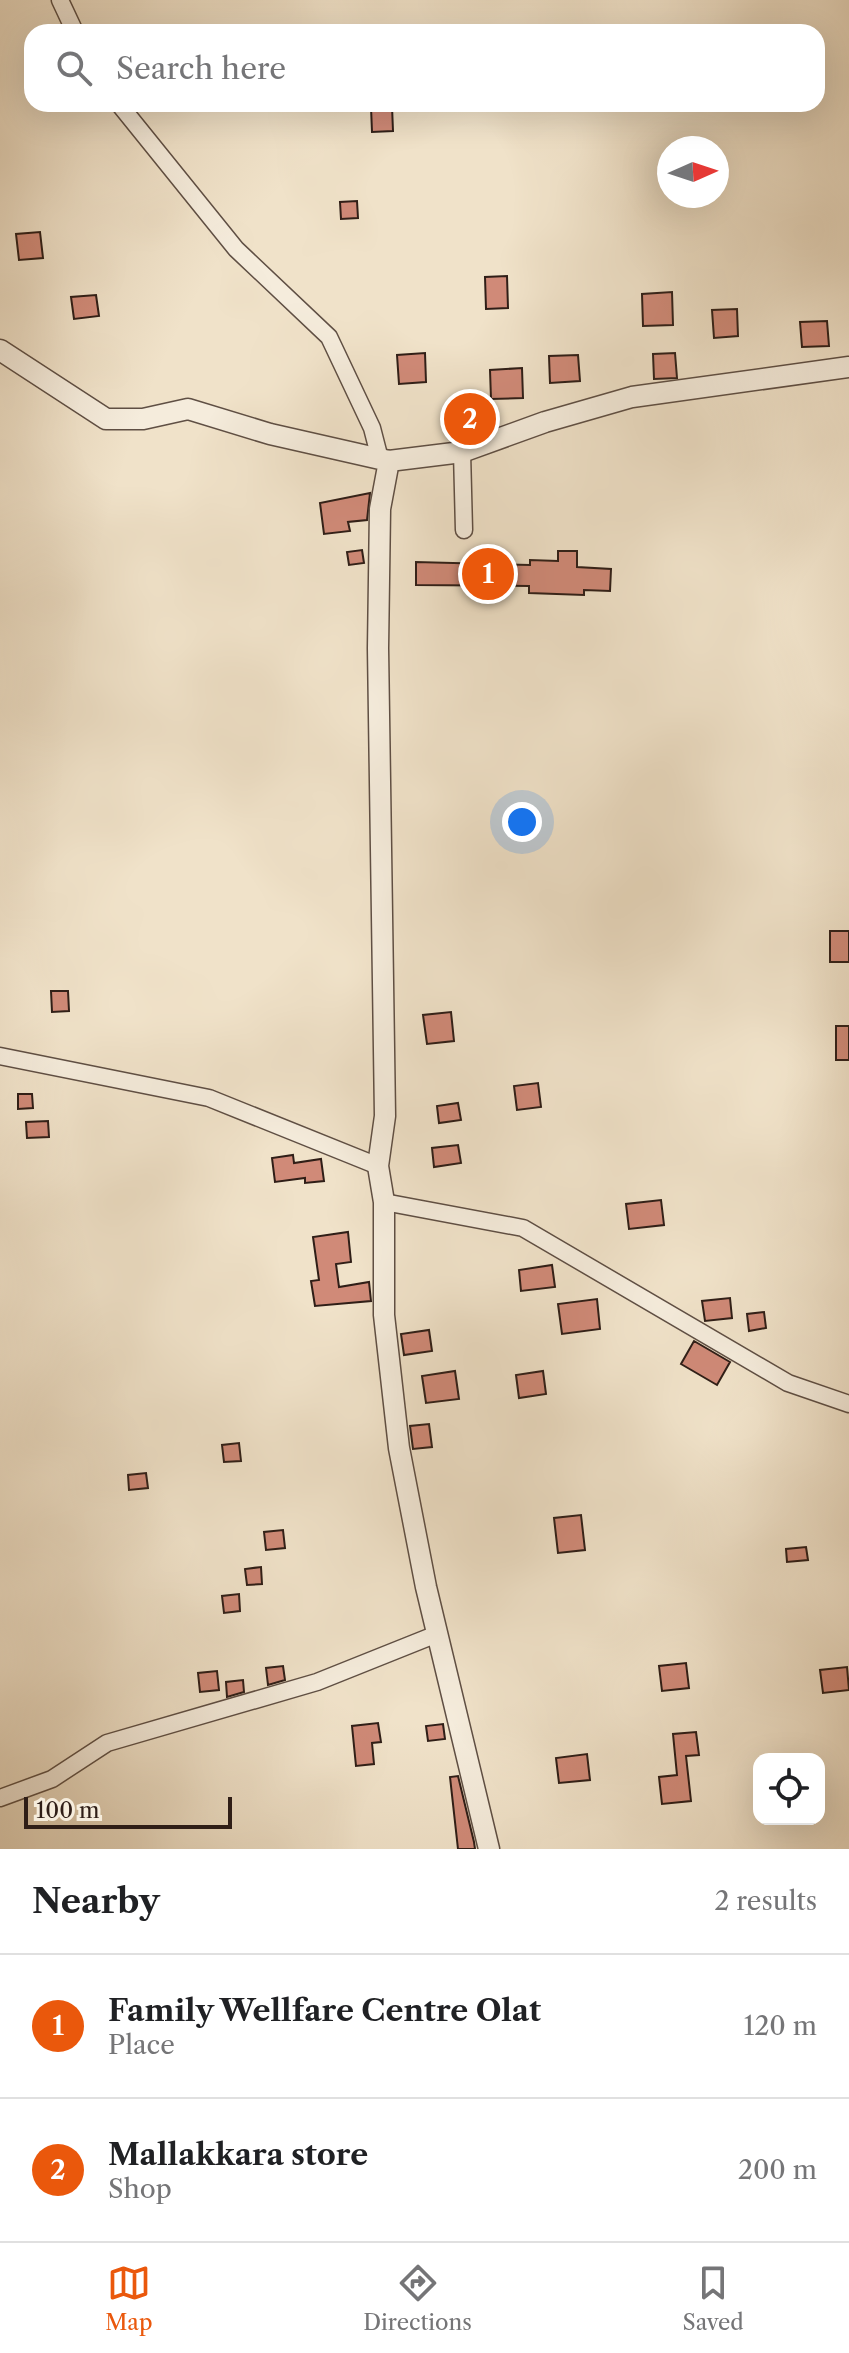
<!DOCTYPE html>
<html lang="en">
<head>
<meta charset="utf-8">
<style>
	body { margin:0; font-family:"Libre Caslon Text",serif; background:#f6f6f6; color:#202124 }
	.controls { position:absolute; right:24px; bottom:24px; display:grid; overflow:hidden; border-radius:16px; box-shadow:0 8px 32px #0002 }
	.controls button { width:72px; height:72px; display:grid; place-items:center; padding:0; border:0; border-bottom:2px solid #e0e0e0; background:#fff; color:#202124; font:40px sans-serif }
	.compass { position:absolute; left:657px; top:136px; width:72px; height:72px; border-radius:50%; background:#fff; box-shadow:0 8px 32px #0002; rotate:87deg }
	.scale { position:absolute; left:24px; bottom:20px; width:208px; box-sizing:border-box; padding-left:8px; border:4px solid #2f1e17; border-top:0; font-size:22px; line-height:28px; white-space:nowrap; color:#2f1e17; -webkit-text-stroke:6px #f5ecdc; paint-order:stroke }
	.you { position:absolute; left:522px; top:822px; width:28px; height:28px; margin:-20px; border:6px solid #fff; border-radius:50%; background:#1a73e8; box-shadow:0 0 0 12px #1a73e833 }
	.badge { display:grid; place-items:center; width:52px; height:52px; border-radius:50%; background:#ea580c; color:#fff; font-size:26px; font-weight:700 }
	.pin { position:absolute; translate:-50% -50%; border:4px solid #fff; box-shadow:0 2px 8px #0006 }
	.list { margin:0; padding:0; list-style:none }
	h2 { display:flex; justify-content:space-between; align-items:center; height:104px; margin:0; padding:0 32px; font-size:34px }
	h2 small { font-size:26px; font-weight:400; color:#757577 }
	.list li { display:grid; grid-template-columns:52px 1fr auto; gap:24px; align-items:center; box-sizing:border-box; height:144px; padding:0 32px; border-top:2px solid #e0e0e0 }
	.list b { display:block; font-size:30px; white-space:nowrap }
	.list p { margin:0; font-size:26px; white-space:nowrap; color:#757577 }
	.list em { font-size:26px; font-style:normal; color:#757577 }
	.icon { flex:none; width:44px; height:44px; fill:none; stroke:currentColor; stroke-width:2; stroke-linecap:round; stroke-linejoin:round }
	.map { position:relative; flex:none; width:849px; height:1849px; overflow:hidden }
	.search { position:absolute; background:#fff; box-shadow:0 8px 32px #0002; left:24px; right:24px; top:24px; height:88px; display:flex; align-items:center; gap:20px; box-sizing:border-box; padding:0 28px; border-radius:24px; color:#757577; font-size:30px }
	.sheet { height:392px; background:#fff }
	nav { display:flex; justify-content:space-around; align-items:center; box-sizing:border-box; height:112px; border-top:2px solid #e0e0e0; background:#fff; font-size:22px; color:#757577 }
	nav a { display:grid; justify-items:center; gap:4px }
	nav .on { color:#ea580c }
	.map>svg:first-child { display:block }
</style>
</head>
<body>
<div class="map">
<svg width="849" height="1849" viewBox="0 0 849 1849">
	<rect width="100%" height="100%" fill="#f0e2c9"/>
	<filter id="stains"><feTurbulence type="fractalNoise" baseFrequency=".0025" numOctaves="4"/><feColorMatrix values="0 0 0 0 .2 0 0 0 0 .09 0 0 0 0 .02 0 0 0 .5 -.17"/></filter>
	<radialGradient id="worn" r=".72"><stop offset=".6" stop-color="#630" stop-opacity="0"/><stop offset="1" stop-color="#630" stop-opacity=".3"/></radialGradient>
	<path fill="#d08a78" stroke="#2f1e17" stroke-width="2" d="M392,106L393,131L372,132L371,107Z
		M357,201L358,218L341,219L340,202Z
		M40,232L43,258L19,260L16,234Z
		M507,276L508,308L486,309L485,277Z
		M672,292L673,325L643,326L642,294Z
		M96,295L99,316L74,319L71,297Z
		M737,309L738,336L714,338L712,310Z
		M827,321L829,346L802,347L800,322Z
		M425,353L426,382L399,384L397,355Z
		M675,353L677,378L654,379L653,354Z
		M578,355L580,381L550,383L549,356Z
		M522,368L523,398L491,399L490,370Z
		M476,409L477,430L466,431L463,421L465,410Z
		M370,493L367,520L348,522L350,531L324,534L320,503Z
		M362,550L364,563L349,565L347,552Z
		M558,551H577V567L611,569L610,591L584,590V595L529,593V586L416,585V562L530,565V560L558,561Z
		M830,931H849V962H830Z
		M51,991H68L69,1011L52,1012Z
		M451,1012L454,1041L427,1044L423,1015Z
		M836,1026H849V1060H836Z
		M538,1083L541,1107L517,1110L514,1086Z
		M18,1094H32L33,1108L18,1109Z
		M458,1103L461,1120L439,1123L437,1106Z
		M48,1121L49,1137L27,1138L26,1122Z
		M458,1145L461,1163L434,1167L432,1148Z
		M293,1155L294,1163L321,1159L324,1181L305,1183V1178L275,1182L272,1158Z
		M661,1200L664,1225L629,1229L626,1204Z
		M348,1232L351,1262L336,1264L339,1287L369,1282L371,1301L315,1306L311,1281L319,1280L313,1237Z
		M552,1265L555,1287L521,1291L519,1270Z
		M730,1298L732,1318L705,1321L702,1301Z
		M597,1299L600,1329L562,1334L558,1304Z
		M764,1312L766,1328L749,1331L747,1314Z
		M429,1330L432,1351L404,1355L401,1334Z
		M694,1341L730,1362L717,1385L681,1364Z
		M455,1371L459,1399L426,1403L422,1376Z
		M543,1371L546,1394L519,1398L516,1375Z
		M429,1424L432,1447L413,1449L410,1426Z
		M239,1443L241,1461L224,1462L222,1445Z
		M146,1473L148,1488L129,1490L128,1475Z
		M581,1515L585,1550L558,1553L554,1518Z
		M283,1530L285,1548L266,1550L264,1532Z
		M806,1547L808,1560L787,1562L786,1549Z
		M261,1567L262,1584L247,1585L245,1569Z
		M239,1594L240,1611L224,1613L222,1596Z
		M686,1663L689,1688L662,1691L659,1666Z
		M283,1666L285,1680L268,1685L266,1668Z
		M847,1667L849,1690L823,1693L820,1670Z
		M217,1671L219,1690L200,1692L198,1673Z
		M243,1680L244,1692L227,1697L226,1682Z
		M378,1723L381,1742L372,1743L374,1764L356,1766L352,1726Z
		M443,1724L445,1739L428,1741L426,1726Z
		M696,1732L699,1755L686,1756L691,1801L662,1804L659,1777L677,1775L673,1734Z
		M587,1754L590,1780L559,1783L556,1758Z
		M458,1776L474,1842L475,1849H458L450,1777Z"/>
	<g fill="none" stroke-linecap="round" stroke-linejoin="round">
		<defs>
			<path id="minor" d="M60,0L75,32
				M119,104L236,249L329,337L372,428L380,459
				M462,452L464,530
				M0,1056L209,1098L378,1166
				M384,1202L523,1228L788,1383L849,1404
				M0,1798L52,1779L107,1743L317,1682L437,1634"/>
			<path id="tertiary" d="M0,350L106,419H143L188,409L270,434L389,461L462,452L545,422L632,397L849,367
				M389,461L380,509L378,648L385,1116L378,1166L384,1202V1315L399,1448L426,1587L489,1849"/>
		</defs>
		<use href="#minor" stroke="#5f4f44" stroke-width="19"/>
		<use href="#tertiary" stroke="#5f4f44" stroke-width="23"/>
		<use href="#minor" stroke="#f5ecdc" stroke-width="16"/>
		<use href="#tertiary" stroke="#f5ecdc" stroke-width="20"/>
	</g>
	<rect width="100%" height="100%" filter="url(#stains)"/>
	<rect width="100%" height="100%" fill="url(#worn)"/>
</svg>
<div class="controls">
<button><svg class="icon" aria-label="locate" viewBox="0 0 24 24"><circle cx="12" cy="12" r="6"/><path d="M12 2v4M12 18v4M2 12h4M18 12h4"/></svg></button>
</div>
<svg class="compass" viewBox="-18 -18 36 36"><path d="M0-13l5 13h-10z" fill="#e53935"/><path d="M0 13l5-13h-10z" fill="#757577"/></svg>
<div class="scale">100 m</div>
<div class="you"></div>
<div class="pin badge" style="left:488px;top:574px">1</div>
<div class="pin badge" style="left:470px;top:419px">2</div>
<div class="search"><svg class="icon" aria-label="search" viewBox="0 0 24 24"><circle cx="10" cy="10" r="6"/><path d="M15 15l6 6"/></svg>Search here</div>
</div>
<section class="sheet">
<h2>Nearby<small>2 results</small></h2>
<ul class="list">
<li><span class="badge">1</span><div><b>Family Wellfare Centre Olat</b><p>Place</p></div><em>120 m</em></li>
<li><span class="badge">2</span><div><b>Mallakkara store</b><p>Shop</p></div><em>200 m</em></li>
</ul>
</section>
<nav>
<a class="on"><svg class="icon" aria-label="map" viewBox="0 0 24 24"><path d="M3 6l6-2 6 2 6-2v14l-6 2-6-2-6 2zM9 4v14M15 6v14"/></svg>Map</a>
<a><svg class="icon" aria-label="directions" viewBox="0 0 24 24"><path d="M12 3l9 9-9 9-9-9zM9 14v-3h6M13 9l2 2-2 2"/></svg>Directions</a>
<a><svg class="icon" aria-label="saved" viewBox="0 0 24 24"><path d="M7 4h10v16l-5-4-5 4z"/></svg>Saved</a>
</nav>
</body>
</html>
